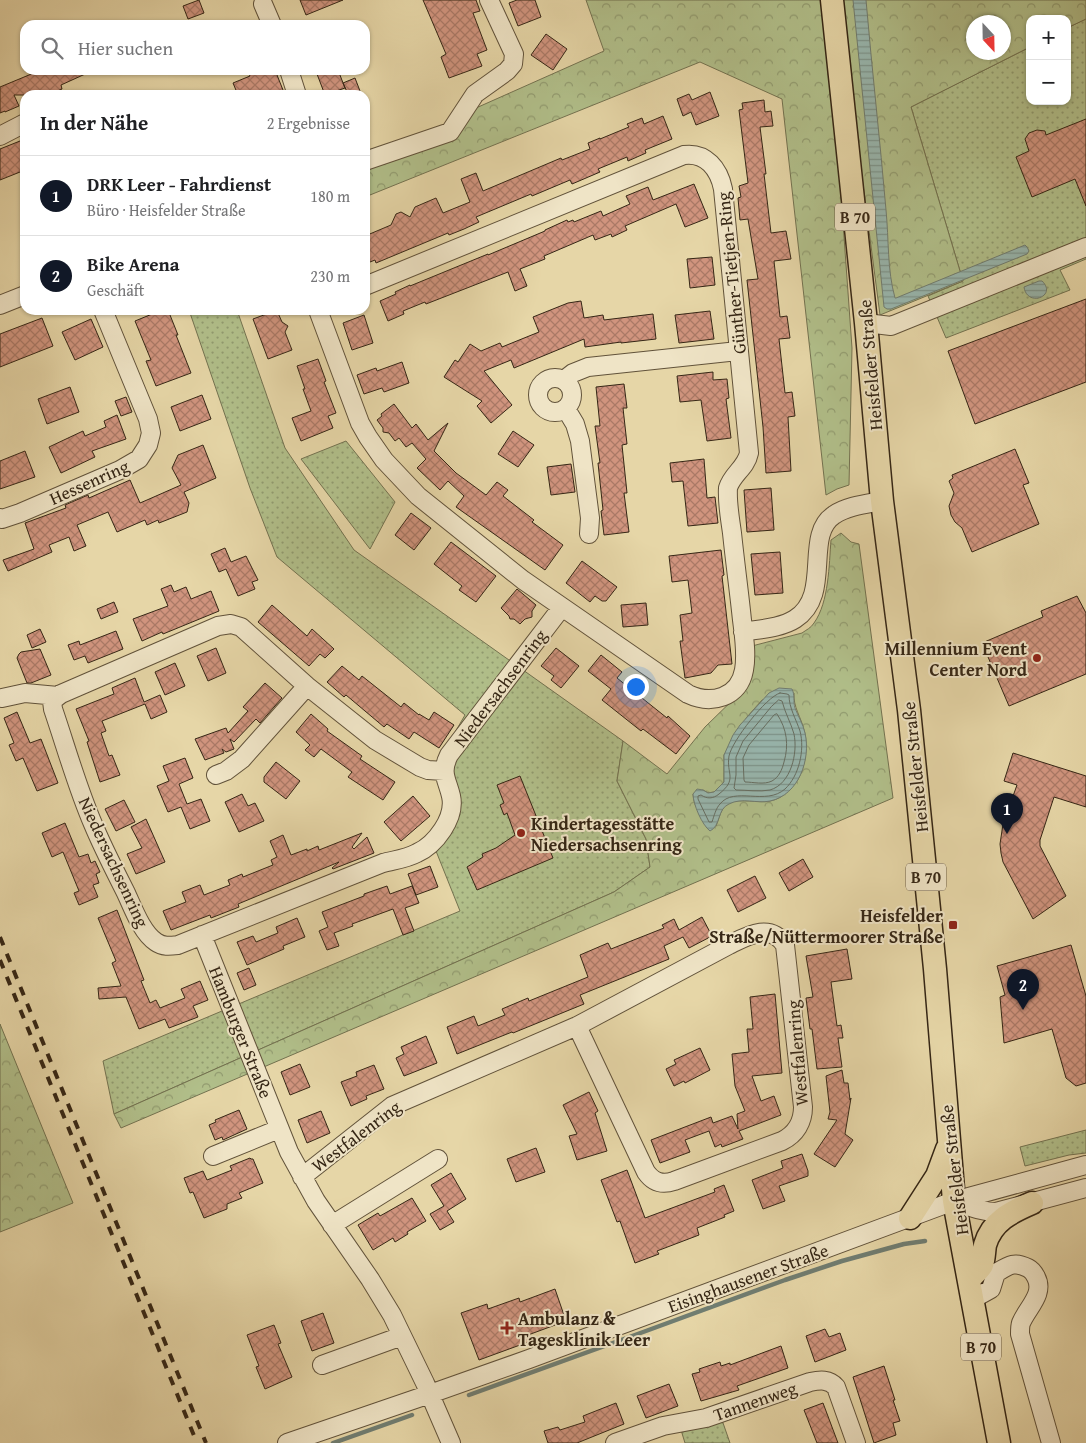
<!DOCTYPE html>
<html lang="de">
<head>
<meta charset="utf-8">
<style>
	body { margin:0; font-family:"Gentium Book Plus",serif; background:#f2f2f2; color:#202124 }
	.controls { position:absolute; right:15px; top:15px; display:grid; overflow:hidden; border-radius:10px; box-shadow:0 1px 4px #0004 }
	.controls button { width:45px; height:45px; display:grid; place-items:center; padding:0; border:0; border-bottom:1px solid #e0e0e0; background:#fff; color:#202124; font:25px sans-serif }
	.compass { position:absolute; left:966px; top:15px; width:45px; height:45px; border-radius:50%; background:#fff; box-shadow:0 1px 4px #0004; rotate:158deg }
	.you { position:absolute; left:635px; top:686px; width:18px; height:18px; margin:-12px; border:4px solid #fff; border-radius:50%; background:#1a73e8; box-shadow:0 0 0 8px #1a73e833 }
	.badge { display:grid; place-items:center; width:32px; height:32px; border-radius:50%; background:#111827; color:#fff; font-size:16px; font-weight:700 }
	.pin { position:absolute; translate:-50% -41px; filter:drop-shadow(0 1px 2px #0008) }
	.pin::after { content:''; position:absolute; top:26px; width:18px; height:15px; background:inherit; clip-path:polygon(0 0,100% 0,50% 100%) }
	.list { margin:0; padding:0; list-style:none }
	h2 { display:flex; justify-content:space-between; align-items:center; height:65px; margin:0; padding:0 20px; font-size:21px }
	h2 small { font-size:16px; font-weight:400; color:#757577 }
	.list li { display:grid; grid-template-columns:32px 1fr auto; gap:15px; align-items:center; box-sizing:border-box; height:80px; padding:0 20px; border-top:1px solid #e0e0e0 }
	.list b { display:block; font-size:19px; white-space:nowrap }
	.list p { margin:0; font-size:16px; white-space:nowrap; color:#757577 }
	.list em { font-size:16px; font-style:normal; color:#757577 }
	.icon { flex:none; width:28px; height:28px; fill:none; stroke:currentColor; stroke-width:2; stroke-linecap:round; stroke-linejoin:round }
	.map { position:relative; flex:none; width:1086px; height:1443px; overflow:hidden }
	.search { position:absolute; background:#fff; box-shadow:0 1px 4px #0004; left:20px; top:20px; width:350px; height:55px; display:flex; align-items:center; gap:12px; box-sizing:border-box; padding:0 18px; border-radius:15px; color:#757577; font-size:19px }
	.panel { position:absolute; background:#fff; box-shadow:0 1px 4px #0004; left:20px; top:90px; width:350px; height:225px; border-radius:15px }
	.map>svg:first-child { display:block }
</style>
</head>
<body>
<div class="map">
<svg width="1086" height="1443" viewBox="0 0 1086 1443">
	<defs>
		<pattern id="grass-dots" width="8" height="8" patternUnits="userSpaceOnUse" patternTransform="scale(1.25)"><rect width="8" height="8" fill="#b1bf8a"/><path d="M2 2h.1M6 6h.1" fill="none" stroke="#919b70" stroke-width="1.8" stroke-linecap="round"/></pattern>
		<pattern id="forest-crowns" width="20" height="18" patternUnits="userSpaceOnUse" patternTransform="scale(1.25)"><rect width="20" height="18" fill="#b1bf8a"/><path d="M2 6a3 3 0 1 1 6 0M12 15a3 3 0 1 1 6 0" fill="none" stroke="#919b70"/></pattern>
		<pattern id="water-rules" width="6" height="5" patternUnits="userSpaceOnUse" patternTransform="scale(1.25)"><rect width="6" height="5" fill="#98b7af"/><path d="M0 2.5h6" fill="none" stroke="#7d958d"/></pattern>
		<pattern id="building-cross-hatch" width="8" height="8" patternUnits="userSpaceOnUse" patternTransform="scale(1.25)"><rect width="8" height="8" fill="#d0947e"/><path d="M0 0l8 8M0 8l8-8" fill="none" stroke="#aa7966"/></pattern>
	</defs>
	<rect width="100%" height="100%" fill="#e6d6a7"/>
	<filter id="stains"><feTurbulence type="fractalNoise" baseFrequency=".004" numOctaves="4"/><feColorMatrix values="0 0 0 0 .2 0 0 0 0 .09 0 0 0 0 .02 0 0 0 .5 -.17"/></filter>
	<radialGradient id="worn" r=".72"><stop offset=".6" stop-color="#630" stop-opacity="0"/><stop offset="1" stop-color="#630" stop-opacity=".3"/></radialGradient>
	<path fill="url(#grass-dots)" stroke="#737250" d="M1086,19V259L1060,270L1070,290L946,338L928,296L963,281L911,107L1030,47V101H1067V28Z
		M189,310H237L285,448L354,550L623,741L617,781L646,839L650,867L614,892L114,1114L103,1061L460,911L436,851L460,815L458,797L443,753L465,715L277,557L250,488Z
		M346,441L395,502L370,549L301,459Z
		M1086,1130V1153L1069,1155L1025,1166L1020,1147Z
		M722,1420L730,1443H685L681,1430Z"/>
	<path fill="url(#forest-crowns)" stroke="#737250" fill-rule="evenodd" d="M586,0H827L852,348L849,485L837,489L826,495L782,99L700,62L365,197V167L476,108L604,51Z
		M839,0H1086V19L1067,28V19H1030V47L911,107L963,281L880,315ZM974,22H1004V52H974Z
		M841,533L851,542L859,544L893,798L121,1128L114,1114L614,892L650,867L646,839L617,781L623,741L667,774L705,727L745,688L752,646L802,633C806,630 811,628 814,623C829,602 829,565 831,540ZM794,693C793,707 801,717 804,730C809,746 805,775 792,787C785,794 780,799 770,801C758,804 731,795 723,808C720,813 718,821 716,826C704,817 694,811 693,794L703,790L708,793L714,792L724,782V755L747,717L762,700Z
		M0,1024L73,1203L0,1232Z"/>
	<path fill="url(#water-rules)" stroke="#707d71" d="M853,0H866C872,70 880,140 886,210C889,240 887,269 895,298H896L1025,245L1027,247L1029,251L1027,254L891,309H887L884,307Z
		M1039,281H1042C1058,296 1027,308 1024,287Z
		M779,688L792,689C795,695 793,701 795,708C798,716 803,724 805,733C811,759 799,795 770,801C757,804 742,797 729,804C717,809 721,826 710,831C702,825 693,804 693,794L697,789L703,790L708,793L714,792L724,782V755L733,735L740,725L769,693Z"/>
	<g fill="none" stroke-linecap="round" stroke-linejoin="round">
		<path stroke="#666e62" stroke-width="1" d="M780,693L787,694L789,695C789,708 796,719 800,731C805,750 799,776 785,789C766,806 734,786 720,804C716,808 714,816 712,822H709L698,799V796L701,795C707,799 713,799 719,794C738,779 726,774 729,756C732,741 766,697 780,693Z
			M779,700L782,701C785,713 791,723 794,734C798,753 791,784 770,790C760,792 746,790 736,790L734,788L736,775V757L743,741L771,707Z
			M777,714C787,729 789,745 784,762C782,770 779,777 772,781C764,785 753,782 745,782L744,780L743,758L749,745L774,715Z"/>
		<path stroke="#707d71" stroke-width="4.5" d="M469,1395L635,1335L785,1280L842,1261L904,1244L925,1241
			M333,1443L412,1415"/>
	</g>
	<path fill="url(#building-cross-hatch)" stroke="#352615" d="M199,0L204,13L188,19L183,6Z
		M300,0H343L306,15Z
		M423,0H476L480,11L473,13L487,50L477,54L482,66L449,78L441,57L446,54Z
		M517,0H535L541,17L518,26L509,3Z
		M546,34L567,49L553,70L531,55Z
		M41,70H94L61,85L62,89L48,95H14L19,106L5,112V111L0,113V87Z
		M247,70H275L285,95H238L233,83L250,76Z
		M327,70H338L345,88L325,95L317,74Z
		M355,78L360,91L353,94H348L343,83Z
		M710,92L719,116L696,125L691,112L683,116L677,99L689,94L692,100Z
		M764,100L765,112L771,111L773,126L760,127L766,174H764L771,233L786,231L791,259L774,261L780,317L787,316L790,338L779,339L785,393L792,392L795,416L788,417L791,471L766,473L763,427L747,280L758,279L748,219L740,220L738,198L741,197L739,186L748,183L739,110L743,109L742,103Z
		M663,116L672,139L645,150L646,153L628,161L627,157L598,169L600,172L572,184L570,180L532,196L531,194L476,217L479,222L464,229L449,235L448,233L376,263L375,260L365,264V236L391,225L396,214L401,212L410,217L415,207L436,198L443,213L470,202L461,179L476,173L483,191L561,158L562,160L590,149L588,143L600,138V139L629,127L627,124L642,118L644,124Z
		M1086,119V206L1075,179L1032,197L1016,157L1029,151L1025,139L1029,133L1037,130L1045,131L1046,135Z
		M25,139V170L0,180V149Z
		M694,184L708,218L685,227L676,204L625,226L627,230L612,237L611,234L595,240L593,235L544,256L545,259L520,269L527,286L515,291L508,272L426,304L425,302L403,311L404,314L388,321L380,301L396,294L395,292L410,285V286L488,254V255L545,231V230L567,220L568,222L573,220L574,222L601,211L603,216L630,204L626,196L648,187L653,200Z
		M712,257L715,285L690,288L687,259Z
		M1086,299V382L975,424L948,351Z
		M581,301L584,318L603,315L604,320L653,314L656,339L621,343V342L585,347L584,339L514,368L511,360L484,371L512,405L491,423L477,406L482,401L444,377L455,360L458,362L470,344L481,351L500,343L502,347L539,332L533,317L568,303Z
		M162,310H168L178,335H176L191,373L156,386L146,361L151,360L135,321Z
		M710,311L714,339L679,343L675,315Z
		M272,312L275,314L278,313L282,322L288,326L285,332L292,350L268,359L253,319Z
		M364,315L373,343L352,350L343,323Z
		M42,318L53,346L0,367V334Z
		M91,319L103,347L75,360L62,332Z
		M318,359L326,381L324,382L336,413L328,416L333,428L301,441L292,418L311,411L303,389H305L297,366Z
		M402,362L409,383L384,392L382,388L364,394L357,375L376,368L377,371Z
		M713,372V380L727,379L729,398L726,399L731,438L707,441L701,400L680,402L677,376Z
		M624,384L627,408H623L627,444L622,445L627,493H624L629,532L604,535L601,511L603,510L598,463H600L595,426H600L596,387Z
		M70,387L79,412L47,424L38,399Z
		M202,395L211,419L180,431L171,407Z
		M126,397L132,412L121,416L115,401Z
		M394,404L412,428L416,424L428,440L448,423L434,451L456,473L486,495L497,482L508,490L503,496L534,520L532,522L563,545L545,570L456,507L464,496L448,481L440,490L417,468L426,459L412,443L406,447L399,438L395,441L389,433L383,432V428L377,420L382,416L381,414Z
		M117,415L126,439L92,451L95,457L61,473L49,447L83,431L85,436L106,427L104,421Z
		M513,431L534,445L518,467L498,454Z
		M203,445L216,478L184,492L189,503L187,512L159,523L158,520L147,525L145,520L117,532L108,512L77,525L86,546L74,551L69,537L49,545L52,552L8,571L3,560L34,549L25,523L66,508L65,505L88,495L89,498L130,480L140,503L147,500L181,485L172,468L178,455Z
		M1015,449L1029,483L1023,485L1039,524L972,552L962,528L955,522L951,515L949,506L954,493L949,481L953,478L952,475Z
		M25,451L35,477L0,489V461Z
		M704,459L707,498L715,497L718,523L688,526L683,481L672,482L670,463Z
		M571,464L575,492L551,495L547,467Z
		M771,488L774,530L747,532L744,490Z
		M411,513L431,528L414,550L395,535Z
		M451,542L496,576L476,602L459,590L462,586L434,564Z
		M225,548L231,562L246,556L258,580L252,582L255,589L238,596L226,569L219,572L211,554Z
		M721,550L724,575L722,576L732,664L718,665L711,673L685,678L680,641H683L680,615L692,613L688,580L672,582L669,556Z
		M780,552L783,593L755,595L751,554Z
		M582,561L617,587L606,601H602L595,596L590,602L566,583Z
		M171,585L174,592L186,587L191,599L211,591L219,611L163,634L162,632L142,641L133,619L168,606L161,589Z
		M517,589L536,605L532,611V617L525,619L520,624L514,619H510L509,616L501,608Z
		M1077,596L1086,613V674L1009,706L982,643L1043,617L1041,611Z
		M114,602L118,612L101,619L97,609Z
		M646,603L648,625L623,627L621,605Z
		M272,605L307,636L312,629L334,649L325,658L320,654L309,666L258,622Z
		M40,629L46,642L32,648L27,635Z
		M116,631L123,649L88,663L85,656L74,660L68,645L79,641L80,645Z
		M216,648L226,673L208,681L197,656Z
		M556,648L579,666L561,688L551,680L554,676L541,666Z
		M40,649L51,675L31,683H27L17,658L19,654L21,652Z
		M601,655L622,672L617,678L667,718L668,716L690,736L676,754L643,729L641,731L602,700L611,689L588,671Z
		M175,663L185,686L165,695L155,672Z
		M342,666L359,680L362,676L401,707L404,703L419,715V714L429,720L434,712L454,725L439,748L414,732L409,739L387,724L384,727L346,695L344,697L327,682Z
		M135,678L144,702L160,695L167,712L151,719L145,704L102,721L106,731L101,733L109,756L112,755L120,775L100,782L87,742L89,741L76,709L114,694L112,688Z
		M265,683L282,698L260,723L256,719L234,742L230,739L234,749L226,752L222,749L224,753L205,760L195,739L226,728L228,733L248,711L243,707Z
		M17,712L30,743L41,739L58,783L37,791L23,758L16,761L9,745L14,743L4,718Z
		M311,714L328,729L327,731L362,756L360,759L395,782L383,800L348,777L352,772L321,749L314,757L305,750L310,745L296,732Z
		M1013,753L1086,776V807L1054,797L1040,840V846L1066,896L1033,919L1003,862L1001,853L1000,844L1003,824L1017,785L1004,781Z
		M185,758L193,778L179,784L187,804L201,799L210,821L190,829L181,807L168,812L157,786L169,781L163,766Z
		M276,762L300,781L286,799L264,782V777Z
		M520,776L553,858L477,890L467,867L483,857L482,854L496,848L515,835L507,813L504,815L500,805L504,803L497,785Z
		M242,794L248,806L255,803L264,821L239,832L225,802Z
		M413,796L430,816L401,841L384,822Z
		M124,800L135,822L116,831L105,809Z
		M146,819L165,862L136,874L127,854L142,848L131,827Z
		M65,823L79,857L88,854L91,863L95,861L100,872L96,874L99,883L93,885L98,897L79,905L74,893L79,891L63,852L52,857L42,833Z
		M362,833L352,847L354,849L367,837L374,853L333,869L332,868L339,862L238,904L239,907L211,918L210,915L171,930L163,911L186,902L182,892L200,885L204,895L230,885L228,880L242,874L243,877L273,865L271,860L277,857L270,841L283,835L291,855L307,849V851L318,846L319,850Z
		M803,859L813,877L789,891L779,873Z
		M430,866L438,887L416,895L408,874Z
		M755,876L766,898L738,912L727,890Z
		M387,886L390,894L412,886L419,903L405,908L414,931L403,935L393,909L352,924L353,926L334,933L339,946L327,950L319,931L328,927L322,912L364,896V894Z
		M117,910L144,980L141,981L150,1003L156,1000L160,1008L185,998L181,989L200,981L208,1000L193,1006L198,1017L169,1028L165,1019L139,1029L126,997L99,999L98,988L121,986L112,963L116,961L98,918Z
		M702,917L712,936L689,948L683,937L664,946L669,959L580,995L584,1004L513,1033L512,1032L457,1054L447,1027L474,1016L478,1026L505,1015L502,1009L528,998L529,1001L588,977L580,955L608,943L611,949L664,928L662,925L674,919L679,930Z
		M297,918L305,937L283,946L284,949L247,965L237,942L253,936L256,942L278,933L276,927Z
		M1071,945L1086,996V1083L1076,1086L1066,1078L1052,1029L1004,1043L1000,997L1005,995L997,966Z
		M847,949L852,979L831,982L837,1026L841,1025L843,1038H838L842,1067L817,1069L812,1029H810L806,998L813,997L806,956Z
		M249,968L256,985L244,990L237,973Z
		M775,994L782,1073L752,1076L761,1101L774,1096L781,1115L739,1131L743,1139L722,1147L721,1144L715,1147L709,1131L685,1140L690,1152L660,1163L651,1140L711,1117L713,1123L732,1116L738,1129L737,1114L745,1111L735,1086L732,1054L749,1052L747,1029H753L750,997Z
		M426,1036L437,1063L404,1076L396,1058L404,1054L401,1047Z
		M700,1048L710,1070L685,1083L684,1081L674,1086L666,1069L676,1064L674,1060Z
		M300,1064L310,1087L290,1095L281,1072Z
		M374,1065L384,1089L366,1096L367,1099L351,1106L341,1082L357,1076L356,1072Z
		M842,1070L844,1083H848L850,1100L851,1098L845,1134L853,1140L835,1167L814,1154L837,1120L828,1119L830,1112L826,1076Z
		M589,1092L598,1111L595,1113L607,1151L577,1160L569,1136L577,1134L563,1105Z
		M239,1110L247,1129L223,1140L222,1137L215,1140L209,1125L216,1122L215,1120Z
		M321,1111L330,1133L307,1143L298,1120Z
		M536,1148L545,1172L516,1182L507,1159Z
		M802,1154L808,1171V1176L779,1186L785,1201L763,1209L752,1180L783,1168L781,1161Z
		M250,1158L251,1159H253L263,1183L239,1193L242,1198L227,1204V1209L204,1218L193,1192L190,1193L184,1178L203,1171L207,1180L232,1170L230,1166Z
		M627,1170L645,1218L715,1192L714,1189L724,1185L734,1211L724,1215L725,1217L697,1228L699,1235L657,1251L659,1254L635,1263L620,1221L617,1222L601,1180Z
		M451,1173L466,1199L447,1211L454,1222L440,1230L430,1214L444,1206L431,1185Z
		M412,1198L426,1221L407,1232L408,1234L395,1242L393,1238L373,1250L358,1225L378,1213L380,1216Z
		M555,1289L566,1321L528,1335L531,1341L479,1360L461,1313L487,1304L488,1309L519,1298L520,1302Z
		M323,1313L334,1343L312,1351L301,1321Z
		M274,1325L281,1343L278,1344L292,1377L265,1389L256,1367L259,1366L247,1335Z
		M825,1329L829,1337L840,1333L846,1350L815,1362L806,1336Z
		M781,1346L788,1368L737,1386L739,1390L701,1401L692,1374L700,1372L699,1369L720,1362L721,1366L730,1363V1365Z
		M884,1366L895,1400H893L900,1421L893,1423L896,1435L874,1443L853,1377Z
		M669,1384L678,1406L646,1418L637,1396Z
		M616,1403L624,1424L577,1443H548L544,1431L558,1427L560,1430L585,1422L583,1416Z
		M823,1403L838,1443H817L804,1410Z"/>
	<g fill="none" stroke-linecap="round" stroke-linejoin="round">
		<defs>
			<path id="minor" d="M263,4L272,25
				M289,70L297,95
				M0,136L25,123
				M365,161L450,132L475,94L507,71L513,64L514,54L489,0
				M0,305L25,295
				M318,310L360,423L368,437L384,460L418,496L523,580L688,694C711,705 739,698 744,670C747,654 744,636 742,620C739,591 735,562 732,533C730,518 727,503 728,488C732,474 746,468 749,453L723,189C719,169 706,152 684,155L365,286
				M866,323L891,326L1086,247
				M538 395a17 17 0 1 1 34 0a17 17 0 1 1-34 0Z
				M564,380L573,373L588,367L738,351
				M566,409L575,424L580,441L590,518L589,534
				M0,518L2,519L20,513L120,470L139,459L148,445L151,433L148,419L103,310
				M743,632C760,629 781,628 795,619C833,595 803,535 834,515C847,506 866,504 882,501
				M2,698L25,693L58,696
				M444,771L428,770L420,767L375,740L307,686L241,627L231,624L218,626L61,694L52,701L53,709C66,747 77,787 93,824C103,848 115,871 126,893C133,908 142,933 156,942C163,947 170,946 178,945L383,863C394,860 406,859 417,853C435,845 456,818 451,796C447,779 440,773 449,755L562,607
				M216,775L226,771L242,759L307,686
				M202,935L289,1152L316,1201L370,1279L392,1315L425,1383L451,1443
				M213,1156L279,1129
				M302,1177L392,1106L577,1026L729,945C747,936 770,922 785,945L803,1107C803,1122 796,1134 782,1141L674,1181C662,1185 653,1182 646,1172L577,1026
				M954,1201C968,1206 981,1212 996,1212L1086,1188
				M332,1225L438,1159
				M973,1299L991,1289L996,1273C1009,1265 1014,1261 1028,1268C1032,1270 1034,1273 1036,1277C1045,1294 1027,1308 1021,1323C1020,1326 1020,1331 1020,1334L1051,1443
				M322,1365L402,1336
				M287,1443L430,1394L529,1359L954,1201L1086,1165
				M615,1443L663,1426L706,1418L810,1382C820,1380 829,1379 836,1387L856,1443"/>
			<path id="major" d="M832,0L866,323L882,501L909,710L935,969L954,1201L999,1443
				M910,1218L937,1176L947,1149
				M969,1280C973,1275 979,1270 982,1265C984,1259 984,1251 985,1245C992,1221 1011,1212 1032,1203"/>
		</defs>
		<use href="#minor" stroke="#61523a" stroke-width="20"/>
		<use href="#major" stroke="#352615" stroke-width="25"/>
		<use href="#minor" stroke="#efe4c6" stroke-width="18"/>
		<use href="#major" stroke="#e6d6a7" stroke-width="22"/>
		<path stroke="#352615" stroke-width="4" stroke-dasharray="9 9" stroke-linecap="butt" d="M0,937L206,1443
			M0,960L197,1443"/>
	</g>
	<g fill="#8f2418" stroke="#efe4c6" stroke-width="2">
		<circle cx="1037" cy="658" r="5"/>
		<circle cx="521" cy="833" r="5"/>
		<rect x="948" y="920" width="10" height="10" rx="2.5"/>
		<path d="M504.5 1320.5h5v5h5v5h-5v5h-5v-5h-5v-5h5z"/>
	</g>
	<g text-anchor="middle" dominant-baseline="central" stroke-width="4" stroke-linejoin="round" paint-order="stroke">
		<g fill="#efe4c6" stroke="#6d5f4a" stroke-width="1">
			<rect x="835" y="203.5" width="40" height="27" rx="4"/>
			<rect x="906" y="863.5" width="40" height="27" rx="4"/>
			<rect x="961" y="1333.5" width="40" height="27" rx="4"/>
		</g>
		<g font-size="16" font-weight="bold" fill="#352615">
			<text x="855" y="217">B 70</text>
			<text x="926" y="877">B 70</text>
			<text x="981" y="1347">B 70</text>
		</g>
		<g font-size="18" fill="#352615" stroke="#efe4c6">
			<text transform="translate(731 273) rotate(-96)">Günther-Tietjen-Ring</text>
			<text transform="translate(870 365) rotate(-95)">Heisfelder Straße</text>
			<text transform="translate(89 482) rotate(-24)">Hessenring</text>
			<text transform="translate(500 688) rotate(-53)">Niedersachsenring</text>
			<text transform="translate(915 767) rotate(-96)">Heisfelder Straße</text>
			<text transform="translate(114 862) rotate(65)">Niedersachsenring</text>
			<text transform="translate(241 1032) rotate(68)">Hamburger Straße</text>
			<text transform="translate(797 1053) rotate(-95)">Westfalenring</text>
			<text transform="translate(356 1136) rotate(-37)">Westfalenring</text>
			<text transform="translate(954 1170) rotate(-97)">Heisfelder Straße</text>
			<text transform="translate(748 1278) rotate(-20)">Eisinghausener Straße</text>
			<text transform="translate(755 1401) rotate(-19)">Tannenweg</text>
		</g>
		<g font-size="18" font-weight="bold" fill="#352615" stroke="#efe4c6" text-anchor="end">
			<text x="1027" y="648">Millennium Event<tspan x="1027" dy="21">Center Nord</tspan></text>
			<text x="531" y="823" text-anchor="start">Kindertagesstätte<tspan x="531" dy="21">Niedersachsenring</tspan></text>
			<text x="943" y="915">Heisfelder<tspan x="943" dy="21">Straße/Nüttermoorer Straße</tspan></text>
			<text x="518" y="1318" text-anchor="start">Ambulanz &amp;<tspan x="518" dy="21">Tagesklinik Leer</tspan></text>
		</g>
	</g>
	<rect width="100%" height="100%" filter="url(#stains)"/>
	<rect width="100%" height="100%" fill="url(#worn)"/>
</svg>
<div class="controls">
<button>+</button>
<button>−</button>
</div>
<svg class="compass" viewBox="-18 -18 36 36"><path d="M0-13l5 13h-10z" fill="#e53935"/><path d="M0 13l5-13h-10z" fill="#757577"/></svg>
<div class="you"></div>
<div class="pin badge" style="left:1007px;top:834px">1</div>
<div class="pin badge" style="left:1023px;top:1010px">2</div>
<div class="search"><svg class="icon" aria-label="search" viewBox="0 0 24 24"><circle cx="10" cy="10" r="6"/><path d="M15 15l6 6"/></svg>Hier suchen</div>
<section class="panel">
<h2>In der Nähe<small>2 Ergebnisse</small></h2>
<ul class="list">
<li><span class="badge">1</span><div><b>DRK Leer - Fahrdienst</b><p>Büro · Heisfelder Straße</p></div><em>180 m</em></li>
<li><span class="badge">2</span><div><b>Bike Arena</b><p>Geschäft</p></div><em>230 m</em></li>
</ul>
</section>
</div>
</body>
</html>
